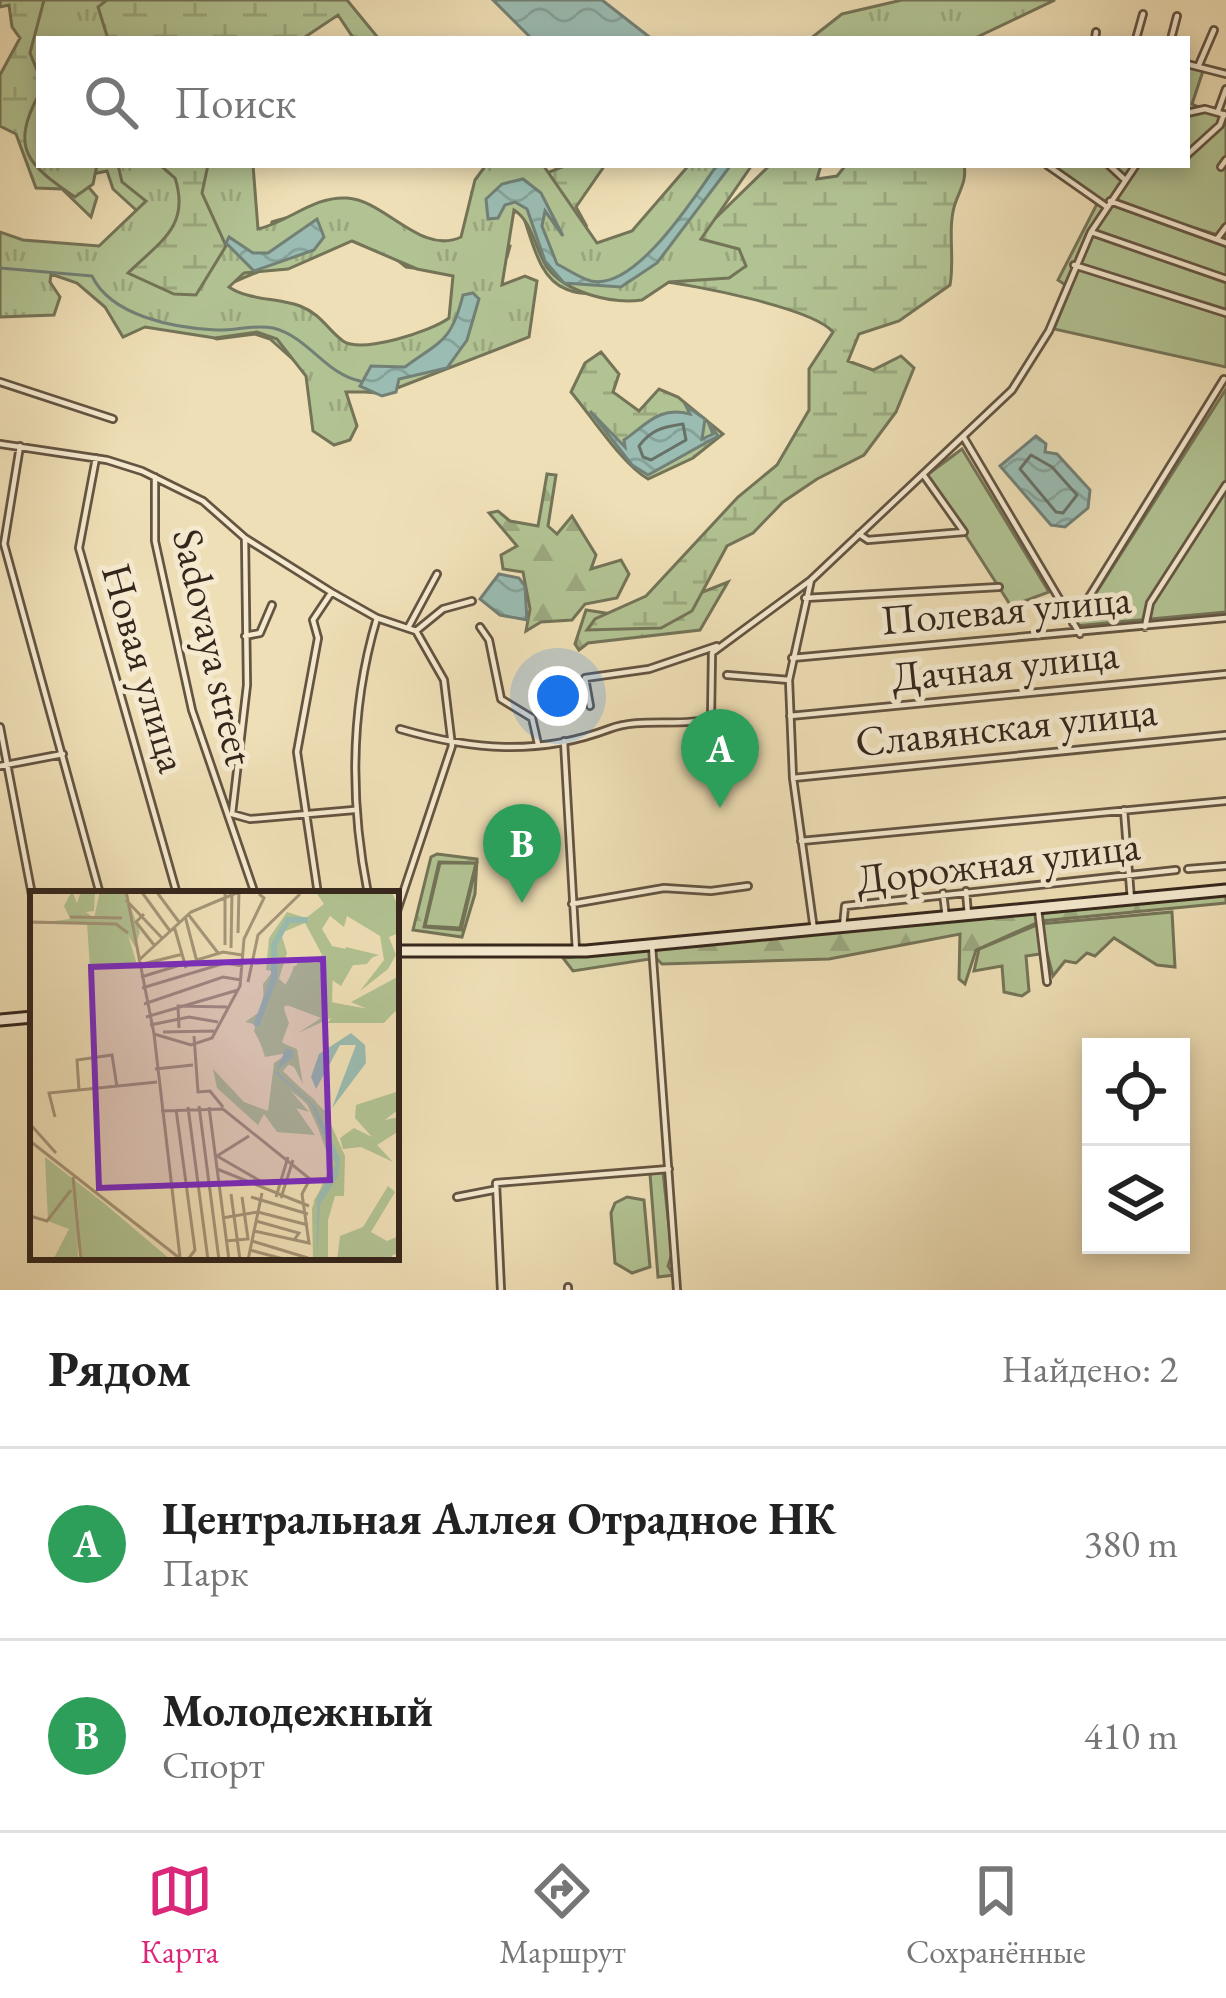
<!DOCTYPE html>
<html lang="ru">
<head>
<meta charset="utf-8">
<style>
	body { margin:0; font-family:"EB Garamond",serif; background:#f6f6f6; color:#222 }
	.controls { position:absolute; right:36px; bottom:36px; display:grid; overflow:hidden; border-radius:0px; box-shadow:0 6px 18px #0003 }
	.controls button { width:108px; height:108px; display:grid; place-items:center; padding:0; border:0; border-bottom:3px solid #e0e0e0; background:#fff; color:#222; font:60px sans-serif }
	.you { position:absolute; left:558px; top:696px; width:42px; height:42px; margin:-30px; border:9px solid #fff; border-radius:50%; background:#1a73e8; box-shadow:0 0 0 18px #1a73e833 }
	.badge { display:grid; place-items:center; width:78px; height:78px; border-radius:50%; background:#db2777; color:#fff; font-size:39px; font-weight:700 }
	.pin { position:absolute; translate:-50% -99px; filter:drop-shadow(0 3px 6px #0008) }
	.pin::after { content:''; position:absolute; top:63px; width:42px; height:36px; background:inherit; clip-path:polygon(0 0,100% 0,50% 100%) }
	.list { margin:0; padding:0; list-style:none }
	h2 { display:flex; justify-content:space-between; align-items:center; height:156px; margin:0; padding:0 48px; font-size:51px }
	h2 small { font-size:39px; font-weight:400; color:#767676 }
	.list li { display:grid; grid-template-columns:78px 1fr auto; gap:36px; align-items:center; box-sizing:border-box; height:192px; padding:0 48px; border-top:3px solid #e0e0e0 }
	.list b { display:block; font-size:45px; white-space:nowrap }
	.list p { margin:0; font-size:39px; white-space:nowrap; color:#767676 }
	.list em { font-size:39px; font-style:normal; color:#767676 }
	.icon { flex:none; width:66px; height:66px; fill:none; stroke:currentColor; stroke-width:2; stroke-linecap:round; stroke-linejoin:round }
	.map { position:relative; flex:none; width:1226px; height:1290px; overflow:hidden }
	.search { position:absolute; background:#fff; box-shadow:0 6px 18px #0003; left:36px; right:36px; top:36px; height:132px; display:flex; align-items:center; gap:30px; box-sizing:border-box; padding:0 42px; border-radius:0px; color:#767676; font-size:45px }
	.sheet { height:540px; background:#fff }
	nav { display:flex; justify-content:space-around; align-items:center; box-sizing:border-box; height:168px; border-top:3px solid #e0e0e0; background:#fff; font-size:33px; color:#767676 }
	nav a { display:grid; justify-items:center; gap:6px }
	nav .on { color:#db2777 }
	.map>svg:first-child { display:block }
</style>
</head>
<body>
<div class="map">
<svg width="1226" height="1290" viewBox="0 0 1226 1290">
	<defs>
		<pattern id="forest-firs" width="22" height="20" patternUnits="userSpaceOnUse" patternTransform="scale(3)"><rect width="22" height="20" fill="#b2c393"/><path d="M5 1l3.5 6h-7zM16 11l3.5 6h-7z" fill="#9aa77e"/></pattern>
		<pattern id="wetland-marsh" width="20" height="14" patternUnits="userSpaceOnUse" patternTransform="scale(3)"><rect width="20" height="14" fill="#b2c393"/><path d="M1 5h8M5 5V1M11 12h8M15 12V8" fill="none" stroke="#9aa77e"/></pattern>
		<pattern id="park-tufts" width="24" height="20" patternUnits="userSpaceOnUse" patternTransform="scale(3)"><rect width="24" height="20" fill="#b2c393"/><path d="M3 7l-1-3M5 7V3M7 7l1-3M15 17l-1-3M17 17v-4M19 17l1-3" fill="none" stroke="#9aa77e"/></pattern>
		<pattern id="water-waves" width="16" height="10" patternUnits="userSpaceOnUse" patternTransform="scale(3)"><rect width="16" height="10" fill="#9abcb2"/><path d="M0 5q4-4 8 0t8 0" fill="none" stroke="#85a198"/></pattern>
	</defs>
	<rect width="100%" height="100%" fill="#efdfb6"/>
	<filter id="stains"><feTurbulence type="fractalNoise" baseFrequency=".00167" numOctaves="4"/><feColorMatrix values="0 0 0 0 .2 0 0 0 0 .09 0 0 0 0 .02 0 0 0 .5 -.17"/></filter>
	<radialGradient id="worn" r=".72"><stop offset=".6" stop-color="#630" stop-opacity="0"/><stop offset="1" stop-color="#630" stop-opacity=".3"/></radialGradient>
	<path fill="#b2c393" stroke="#747458" stroke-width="3" d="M1187,67L1203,71L1192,104L1226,119V224L1218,235L1115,204L1221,241L1226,234V367L1054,329L1076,275L1067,286L1058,280L1097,204L1044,165H1187Z
		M1226,389V612L1075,626Z
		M962,449L1049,592L1011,606L927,475Z
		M440,863H476L460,928L425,926Z
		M1172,912L1175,967L1157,965L1114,938L1095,956L1087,953L1076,963L1065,961L1053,976L1047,953L1026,956L1029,991L1022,996L1004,992L1002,966L974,971L979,949L1039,924Z
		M663,1172L672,1254L668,1266L674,1275L658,1277L650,1174Z
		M627,1197L644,1200L650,1267L632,1273L615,1263L611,1213L615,1203Z"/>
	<path fill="url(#forest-firs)" stroke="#747458" stroke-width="3" fill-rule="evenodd" d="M547,474L556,475L548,526L557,534L572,516L596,555L591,569L621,560L629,574L617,598L585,604L572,620L541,622L526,631L530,609L523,572L503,569L501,555L517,546L489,513L498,511L510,521L538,526Z
		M728,582L700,630L588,643L579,650L575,644L586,610L637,618Z
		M437,854L477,859L475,894L462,937L413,930L431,857ZM439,862L477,863L461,930L424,927Z
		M1226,894V903L1041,921L976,950L965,984L959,979L960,934L829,959L662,964L656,958L573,971L563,958Z"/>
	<path fill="url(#wetland-marsh)" stroke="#747458" stroke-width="3" fill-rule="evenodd" d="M0,0H347L379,39H354L338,15L302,39H39V165H237C237,186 241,227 251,244L268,240L272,222C294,214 324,212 341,199L364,207C344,256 324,249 282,263C260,270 239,280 218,289L211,298L220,306L270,309L304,319L312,339L347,368C370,367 383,355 402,350C450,338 454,322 459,274L406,267L375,242L373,231L420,250L454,253L464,239L472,192L495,165L537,177L567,165H605L576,207L586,225L565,226L583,263C635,261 673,204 702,165H717C695,196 636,291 591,281C580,278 567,269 557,264L542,226L545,208L561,233L535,184L523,179L491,193L489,218H498L505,205L515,202L527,209C533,225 537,246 546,261C555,277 565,284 582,287C652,300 695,213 731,165H740L687,232L692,241L770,165H821L817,179L837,176L846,165H964C967,181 960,189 955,204C947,228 955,259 950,285L899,321L859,334L848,361L873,370L901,356L914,368L896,412L864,455L817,479L783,502L753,533L727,546L692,611L661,628L587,630L595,619L646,596L738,497L777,465L809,410V369L833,332C813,308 691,284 657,281C627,280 599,303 566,289C537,278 532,236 521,211L505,214L496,242L510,246L507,257L495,266L489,308L508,287L524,285L530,296L506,322L503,340L383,394L323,386L270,339L255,334L217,339L186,327L151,326L122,315L94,296L88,285L147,220L113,189L107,171L88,175L85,183L97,197L91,217L62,189L36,188L16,134L0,126V75L20,38L12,27L9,5L0,7ZM317,219L324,237L314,250L254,270L226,243L228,237L253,253H268ZM474,293L479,299C459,347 471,366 410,375L405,367L416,354C448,347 457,327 463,295Z
		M601,352L619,374L613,392L639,411L659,389L678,397L723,434L693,458L648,479C622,464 592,417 571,392L585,363Z"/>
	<path fill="url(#park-tufts)" stroke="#747458" stroke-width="3" fill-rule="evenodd" d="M44,0H107L98,7L108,39H39V75L30,53Z
		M902,0H1055L973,39H810L842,14Z
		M39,94V165H97L93,184L75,197C29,165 9,150 39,94Z
		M118,165H160L175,178C191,227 158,243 128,273L174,294L196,295L226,246L202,193L208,165H253L258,229C289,222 313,196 347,198C385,200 421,256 461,237L475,180L486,165H543L597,243L632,231L689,165H752L701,239L739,249L746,266L729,278L669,282L642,300C611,304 566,293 547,267C535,249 532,221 514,210L502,285L525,276L537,281L529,337L387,392H346L357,426L350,440L334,445L313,431L306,376L277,339L257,332L215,338L145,327L123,337L105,307L77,283L51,274L50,282L60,297L54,315L0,317V232L23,240L99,246L146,201L122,182ZM352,241L417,269L453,276L449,318C432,331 362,354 343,341C328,330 321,314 300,306C278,298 247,300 229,287L244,273L288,269Z"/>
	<path fill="url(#water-waves)" stroke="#728076" stroke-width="3" d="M493,0H602L652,39H532Z
		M717,165H731L657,263L621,287L564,283L545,261L527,209L515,202L505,205L498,218L488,219L486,199L502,184L523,179L541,193L563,236L545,211L542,226L557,264C567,269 580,278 591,281C636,291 695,196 717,165Z
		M317,219L324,237L314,250L254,271L226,243L229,237L253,253H268Z
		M473,293L479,299L467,340L447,368L399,379L396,392L382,396L360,386L371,366L405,367C440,341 451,343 463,295Z
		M686,406L705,419L702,439L713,434L708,422L718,436L648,475L632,465L590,411L625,447L624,440C647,424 659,406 690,414Z
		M1036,436L1046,444L1045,452L1057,454L1090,490L1088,508L1065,527L1051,525L1000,466Z
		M499,574L519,578L525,586L527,620L500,615L480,599Z"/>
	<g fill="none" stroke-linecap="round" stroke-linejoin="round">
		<path stroke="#687167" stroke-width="3" d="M683,424L686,440L651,460L643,457L639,446C651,429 664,427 683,424Z
			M1031,455L1052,467L1077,495L1063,513L1056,512L1020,469Z"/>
		<path stroke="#728076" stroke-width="3" d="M0,268L92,276C111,316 174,328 216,330C234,331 255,324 273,328C309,337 325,374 360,381"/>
		<defs>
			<path id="street" d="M1095,39L1096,32
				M1136,39L1143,14
				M1171,39L1177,16
				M1187,64L1226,74
				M1198,67L1214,30
				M1218,111L1226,89
				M1187,113L1205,109L1226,115
				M1187,155L1220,125L1224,114
				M1047,165L1107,207
				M1109,165L1124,179
				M1221,167L1226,160
				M1110,201L1226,243
				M1091,232L1226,279
				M1217,239L1226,227
				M1074,265L1226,313
				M0,382L113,419
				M964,438L1080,634
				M0,444L107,460L142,471L203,501L245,538L331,592L377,618L416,631L444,680L452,746L396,914
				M20,446L4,544L100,894
				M96,458L79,548L177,894
				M155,477V541L192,710L255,894
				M859,534L868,540L964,532L925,477
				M245,538L247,685L232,814L250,819L354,810
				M805,598L999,587
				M1073,623L1224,379
				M409,626L437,574
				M480,627L489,640L501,699L532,718L538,744
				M1145,627L1150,603L1226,485
				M416,631L443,609L472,601
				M245,636L260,633L272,605
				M792,658L1226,618
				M727,675L789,680
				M590,706L585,678L649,669L717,646
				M790,716L1226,674
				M0,727L33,900
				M400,729C472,750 537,756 609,729C639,717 679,727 711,719L712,653L811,580
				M564,741L576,951
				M0,766L63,754
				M793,778L1226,735
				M1124,810L1131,900
				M801,841L1226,801
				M1188,869L1226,866
				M966,891L968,915
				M943,893L946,918
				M318,894L297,752L318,638L313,620L331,593
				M368,894C350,803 350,708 377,618
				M572,904L664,888L711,891L748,886
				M1038,909L1047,982
				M843,927L845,906L1176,870
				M814,930L793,778L789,680L811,580L1012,390L1049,331L1091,232L1136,165
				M652,946L677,1290
				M457,1197L493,1190
				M568,1287V1290
				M501,1290L496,1183L669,1169"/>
			<path id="secondary" d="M396,951H586L1226,890
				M0,1020L33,1017"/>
		</defs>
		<use href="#street" stroke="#645442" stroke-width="10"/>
		<use href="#secondary" stroke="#35261c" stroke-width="15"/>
		<use href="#street" stroke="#f5ead0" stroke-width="4.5"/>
		<use href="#secondary" stroke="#f5ead0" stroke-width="9"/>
	</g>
	<g text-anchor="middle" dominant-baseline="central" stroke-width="10" stroke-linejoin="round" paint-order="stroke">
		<g font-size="42" fill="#35261c" stroke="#f5ead0">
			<text transform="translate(1006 609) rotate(-5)">Полевая улица</text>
			<text transform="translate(214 647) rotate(77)">Sadovaya street</text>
			<text transform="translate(1005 665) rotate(-6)">Дачная улица</text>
			<text transform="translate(145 668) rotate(74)">Новая улица</text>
			<text transform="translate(1006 726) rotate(-6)">Славянская улица</text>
			<text transform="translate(998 862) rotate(-7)">Дорожная улица</text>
		</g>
	</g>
	<g transform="translate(30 891)">
		<rect width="369" height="369" fill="#efdfb6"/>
		<path d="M42,0L47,12L51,0L65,1L64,20L56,21L64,27L70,0H95L110,41L105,56L98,44L107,74L60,78L57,32L0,33L40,28L34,15ZM300,0H361L367,12L369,0V42ZM15,266L75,313L141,369H52L47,307L48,369H23L39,338L18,330Z" fill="#b2c393"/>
		<path d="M316,56L349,64L323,74L311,95L299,87L296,110L340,119L321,111L369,85V115L354,132L301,127L268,142L291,127L254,113L255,134L240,108L229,133L240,152L253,137L250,151L267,158L273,193L264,176L255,172L249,179L285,209L310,256L312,286L293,328L292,369H287L290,314L308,285L310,267L285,215L277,206L259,194L281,213L306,274L302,286L287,307L288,340L283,369L284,309L303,279L281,217L255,193L279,221L266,217L285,244L247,241L234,223L228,234L187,197L183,178L214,211L238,220L244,172L258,163L235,161L224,140L237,92L242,86L254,96L270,68L286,72L293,62L309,75ZM369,200V218L355,229L369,226V240L347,254L363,271L331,256L313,258L310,247L324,237L342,246L325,227L326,214ZM358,295L365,301L341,341L357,350L369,345V363L307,369L310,345L333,336Z" fill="#b2c393"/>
		<path d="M285,0H304L369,42L359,46L366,64L358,78L330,100L354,69L350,45L317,25L314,36L300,25L292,38L302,55L344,64L337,73L303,76L302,112L353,120L363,114L365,102L349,119L326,110L369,88V117L353,132H297L306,122L291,121L295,92L284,79L266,80L272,91L262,101L244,93L241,102L249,110H270L253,116L259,132L252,151L268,163L253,180L295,220L315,265L314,305H305L298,329V369H283L282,317L303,269L276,211L255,196L248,203L244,174L258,162L235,166L224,133L215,131L234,118L233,93L243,80L236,79L239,47L257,21L276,27L294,13ZM275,32L297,73L264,75L257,95L249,88L257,62L251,42ZM331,340L334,347L321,360L346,361L369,346V356L359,369L327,363L309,369L314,350Z" fill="#b2c393" fill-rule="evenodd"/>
		<path d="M321,142L335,154L336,172L302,217L326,154H310L286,198L281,186L289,163ZM256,157L263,160V166L246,180L285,215L310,267L308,285L290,314L287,369V307L306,274L281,213L245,182Z" fill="#9abcb2"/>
		<path fill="none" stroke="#9abcb2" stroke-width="6" d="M226,135L244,87V54L258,29H278"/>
		<path fill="none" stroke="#a59578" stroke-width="3" d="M96,0L124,143L150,366M111,0L140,40M126,0L149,31M96,9L132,47M114,23L106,31L124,54M158,23L188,62M155,25L167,71M40,26L92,27M0,31L86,33L98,42M144,35L156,77M208,42L209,0M195,54V3M201,57L202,1M109,69L161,21L211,0M109,74L153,63M111,86L193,61L212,64M218,91L228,44L270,3M112,97L195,72L213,75M114,113L193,86L211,89M116,126L208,99M120,134L159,126L188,131M149,137L148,115L197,116M133,141L184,140M124,143L161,154L182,147L210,95L214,48L234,7L229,3M164,145L168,201L180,200L193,216M125,178L163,174M49,199L47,169L82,164L87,196M169,215L189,369M158,216L178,369M179,216L199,369M146,218L165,359L159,367M131,220L193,218L280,288M25,226L19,202L127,191M0,233L26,262M0,250L152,369M187,265L232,291M187,265L219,245M187,278L279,315M43,286L51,369M201,303L210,369M221,306L278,323M246,306L258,266M251,307L263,269M0,325L17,330L41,299M192,327L228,321L278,334M226,330L269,342L264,349M224,340L279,352L272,303L280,288M195,350L218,348L212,306M222,350L278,367M220,359L257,369M218,369L232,302"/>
		<path fill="#7b2cbf" fill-opacity="0.15" stroke="#7b2cbf" stroke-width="6" d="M293,68L300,289L69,297L61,76Z"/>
		<rect width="369" height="369" fill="none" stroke="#35261c" stroke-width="6"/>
	</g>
	<rect width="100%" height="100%" filter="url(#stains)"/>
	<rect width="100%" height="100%" fill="url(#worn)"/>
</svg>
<div class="controls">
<button><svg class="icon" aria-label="locate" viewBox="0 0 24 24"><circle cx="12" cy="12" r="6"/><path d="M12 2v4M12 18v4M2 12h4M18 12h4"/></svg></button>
<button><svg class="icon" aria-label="layers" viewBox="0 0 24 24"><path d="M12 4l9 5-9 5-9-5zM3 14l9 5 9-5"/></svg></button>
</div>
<div class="you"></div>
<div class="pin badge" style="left:720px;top:808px;background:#2e9e5b">A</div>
<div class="pin badge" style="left:522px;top:903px;background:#2e9e5b">B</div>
<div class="search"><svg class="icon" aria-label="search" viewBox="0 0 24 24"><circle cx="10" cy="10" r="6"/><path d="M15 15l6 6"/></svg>Поиск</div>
</div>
<section class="sheet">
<h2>Рядом<small>Найдено: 2</small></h2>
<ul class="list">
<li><span class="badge" style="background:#2e9e5b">A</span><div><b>Центральная Аллея Отрадное НК</b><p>Парк</p></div><em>380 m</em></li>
<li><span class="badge" style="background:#2e9e5b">B</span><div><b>Молодежный</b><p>Спорт</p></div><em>410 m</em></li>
</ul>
</section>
<nav>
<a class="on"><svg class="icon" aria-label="map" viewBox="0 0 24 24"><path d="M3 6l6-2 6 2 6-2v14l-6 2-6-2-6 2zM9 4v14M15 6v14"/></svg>Карта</a>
<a><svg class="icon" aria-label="directions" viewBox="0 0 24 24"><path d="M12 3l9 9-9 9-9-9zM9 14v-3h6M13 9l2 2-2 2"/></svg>Маршрут</a>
<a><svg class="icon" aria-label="saved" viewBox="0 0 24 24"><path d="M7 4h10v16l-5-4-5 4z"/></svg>Сохранённые</a>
</nav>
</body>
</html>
